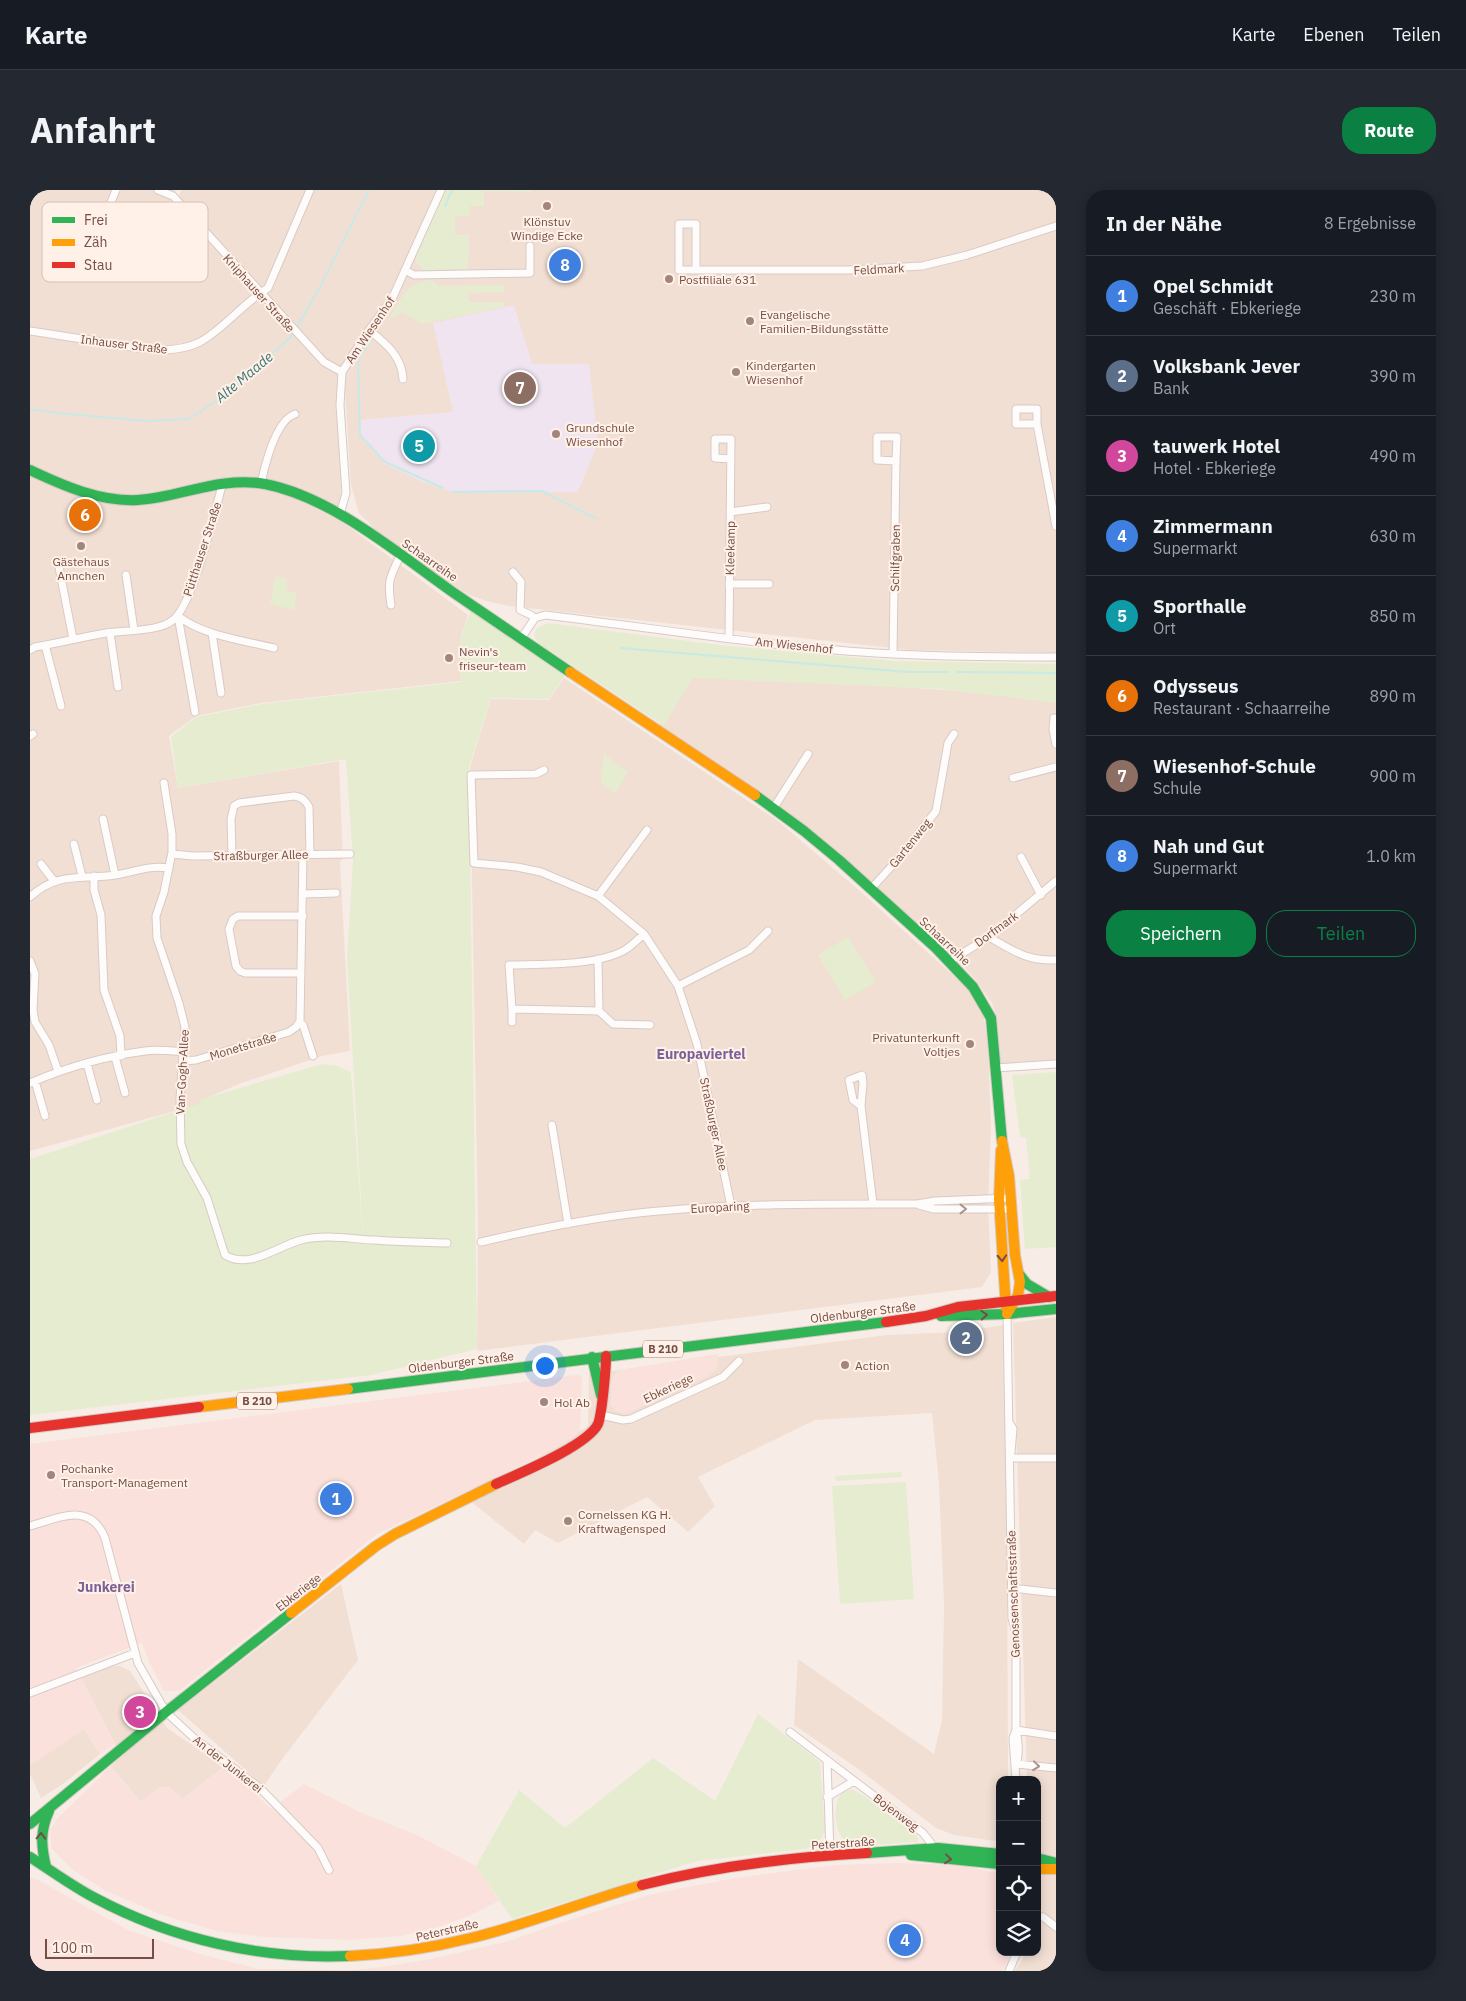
<!DOCTYPE html>
<html lang="de">
<head>
<meta charset="utf-8">
<style>
	body { margin:0; font-family:"IBM Plex Sans",sans-serif; background:#242831; color:#f1f3f6 }
	.controls { position:absolute; right:15px; bottom:15px; display:grid; overflow:hidden; border-radius:10px; box-shadow:0 2px 12px #0003 }
	.controls button { width:45px; height:45px; display:grid; place-items:center; padding:0; border:0; border-bottom:1px solid #363941; background:#171b24; color:#f1f3f6; font:25px sans-serif }
	.scale { position:absolute; left:15px; bottom:12px; width:109px; box-sizing:border-box; padding-left:5px; border:2px solid #754e46; border-top:0; font-size:14px; line-height:18px; white-space:nowrap; color:#754e46; -webkit-text-stroke:4px #fff1e7; paint-order:stroke }
	.you { position:absolute; left:514px; top:1175px; width:18px; height:18px; margin:-12px; border:4px solid #fff; border-radius:50%; background:#1a73e8; box-shadow:0 0 0 8px #1a73e833 }
	.badge { display:grid; place-items:center; width:32px; height:32px; border-radius:50%; background:#0b8043; color:#fff; font-size:16px; font-weight:700 }
	.pin { position:absolute; translate:-50% -50%; border:2px solid #fff; box-shadow:0 1px 5px #0006 }
	.list { margin:0; padding:0; list-style:none }
	h2 { display:flex; justify-content:space-between; align-items:center; height:65px; margin:0; padding:0 20px; font-size:21px }
	h2 small { font-size:16px; font-weight:400; color:#9ea1a6 }
	.list li { display:grid; grid-template-columns:32px 1fr auto; gap:15px; align-items:center; box-sizing:border-box; height:80px; padding:0 20px; border-top:1px solid #363941 }
	.list b { display:block; font-size:19px; white-space:nowrap }
	.list p { margin:0; font-size:16px; white-space:nowrap; color:#9ea1a6 }
	.list em { font-size:16px; font-style:normal; color:#9ea1a6 }
	.actions { display:flex; gap:10px; padding:15px 20px }
	.actions a { flex:1; padding:11px 0; border:1px solid #0b8043; border-radius:20px; text-align:center; font-size:18px; color:#0b8043 }
	.actions .main { background:#0b8043; color:#fff }
	.icon { flex:none; width:28px; height:28px; fill:none; stroke:currentColor; stroke-width:2; stroke-linecap:round; stroke-linejoin:round }
	.map { position:relative; flex:none; width:1026px; height:1781px; overflow:hidden; border-radius:20px }
	header { display:flex; align-items:center; gap:30px; box-sizing:border-box; height:70px; padding:0 25px; background:#171b24; border-bottom:1px solid #363941 }
	header strong { font-size:24px }
	nav { display:flex; gap:28px; margin-inline-start:auto; font-size:18px }
	.intro { display:flex; align-items:center; justify-content:space-between; box-sizing:border-box; height:120px; padding:0 30px }
	h1 { margin:0; font-size:35px }
	.button { padding:12px 22px; border-radius:20px; background:#0b8043; color:#fff; font-size:18px; font-weight:700 }
	main { display:flex; gap:30px; padding:0 30px }
	aside { flex:1; background:#171b24; border-radius:20px; box-shadow:0 2px 12px #0003 }
	.map>svg:first-child { display:block }
</style>
</head>
<body>
<header>
<strong>Karte</strong>
<nav><a>Karte</a><a>Ebenen</a><a>Teilen</a></nav>
</header>
<div class="intro"><h1>Anfahrt</h1><a class="button">Route</a></div>
<main>
<div class="map">
<svg width="1026" height="1781" viewBox="0 0 1026 1781">
	<rect width="100%" height="100%" fill="#f7ede6"/>
	<path fill="#f2dfd4" d="M0,0H146L142,10L231,110L294,174L310,183L311,296L310,319L233,290L108,307L62,302L0,277Z
		M151,0H1026V463L881,460L479,416L456,411L437,404L351,345L329,323L321,295L314,184L294,171L148,8Z
		M0,284L85,312L188,297L243,298L311,331L438,425L430,449L431,491L231,513L166,526L139,546L148,598L309,571L313,670L310,671L320,861L292,866L209,894L179,907L167,915L0,961Z
		M660,484L1026,507V872L971,875L966,825L962,813L945,789L930,772L883,729L781,643L630,535Z
		M534,488L748,631L830,701L938,799L954,828L958,854L961,936L958,1015L961,1082L952,1097L447,1161L448,1035L440,577L461,509L519,510Z
		M1026,1127V1781H985L993,1769L994,1762H1007V1590H997L983,1133Z
		M973,1135L977,1341L978,1590H970V1647L965,1651L924,1645L906,1638L827,1578L764,1535L768,1469L904,1564L912,1530L914,1415L909,1293L902,1223L785,1230L668,1287L685,1316L658,1342L617,1307L528,1353L505,1340L494,1354L440,1311L558,1236L559,1184L857,1145L928,1142Z
		M311,1394L328,1470L250,1572L234,1596L148,1520Z
		M82,1476H90L100,1481L137,1538L184,1570L192,1578L152,1609L139,1597L111,1612L81,1576L94,1564L85,1554L51,1488Z
		M54,1539L70,1564L33,1594L11,1608L0,1584V1575Z"/>
	<path fill="#fbe1dc" d="M688,1164L686,1179L679,1186L595,1224L585,1221L581,1215V1193L583,1186L590,1180Z
		M547,1185L552,1186L550,1241L535,1253L494,1274L347,1344L149,1501H134L120,1474L112,1453L46,1478L85,1554L70,1564L54,1539L0,1575V1254Z
		M81,1576L111,1612L130,1597H139L152,1609L192,1578L215,1593L241,1619L274,1594L334,1624L387,1645L446,1676L469,1711L441,1725L409,1737L370,1746L322,1750L234,1747L186,1741L130,1724L76,1701L43,1680L21,1658L20,1640L26,1630Z
		M867,1673L930,1675L970,1684V1762H982L972,1781H0V1688L8,1690L98,1740L170,1764L229,1779L321,1780L353,1777L401,1769L479,1751L527,1734L618,1705L705,1688L805,1675Z"/>
	<path fill="#efe4f0" d="M484,115L502,174H559L568,253L548,302L425,303L393,292L355,274L329,245V230L423,222L403,133Z"/>
	<path fill="#e6ecd0" d="M411,0H502L501,2L454,1V16H440L439,26H425V45H439L438,79H409L405,82L395,81L386,72V56Z
		M402,90L408,96L474,95V102L438,103L439,112H474V117L392,134L373,122L360,128C370,108 378,92 402,90Z
		M246,386L257,389L256,400L267,403L264,420L240,414Z
		M441,420L535,485L519,509L461,508L439,577L447,1159L341,1185L0,1225V969L168,914L172,909L292,874L307,876L321,882L334,1062L317,769L323,671L316,569L148,598L141,547L166,527L231,514L431,492L430,449Z
		M518,433L689,455L865,471L1026,474V513L912,499L662,488L634,536L508,453L504,445L507,438Z
		M574,564L598,582L585,604L571,592Z
		M818,747L846,792L815,810L788,765Z
		M1026,882V1057L995,1059L990,990L1000,989L996,948L990,946L982,885Z
		M871,1282L872,1287L806,1291L805,1286Z
		M876,1292L884,1409L810,1414L802,1296Z
		M728,1524L790,1572L795,1641L788,1653L776,1659L667,1671L482,1729L446,1676L489,1600L535,1638L623,1568L685,1611Z
		M822,1599L834,1606L888,1647V1652C873,1652 825,1659 815,1650C806,1643 805,1628 806,1617C807,1606 811,1602 822,1599Z"/>
	<g fill="none" stroke-linecap="round" stroke-linejoin="round">
		<path stroke="#c8e9e5" stroke-width="2" d="M415,16L422,0
			M267,137L291,95L339,0
			M341,151L328,169L330,245L355,272L413,298
			M0,219L27,223L116,231L159,229L199,202L261,147L264,141
			M422,302L512,301L565,328
			M591,458L878,482H919
			M927,482L1026,483"/>
		<defs>
			<path id="street" d="M128,0L143,6L294,172L312,182
				M63,57L86,0
				M375,80L384,85L500,83V56
				M666,80V34H649V80H819L892,76L937,65L1026,36
				M339,140C355,153 372,166 373,189
				M0,141C24,145 48,148 72,152C103,157 140,167 170,152C195,138 213,113 238,98L280,0
				M1007,234H986V219H1007V234L1026,336
				M231,293C235,275 246,230 265,224
				M700,322L737,317
				M310,324L316,303L310,215L312,182L339,140L362,109L411,0
				M28,372L43,449
				M483,382L491,392L490,420L501,425L505,428
				M96,385L104,440
				M699,394H739
				M361,415C357,391 360,387 370,366
				M148,426C174,446 212,450 244,458
				M148,426L165,522
				M80,443L88,497
				M182,443L191,503
				M492,447L505,428L515,425C631,439 747,458 864,464C918,467 972,467 1026,467
				M699,448L701,249H685V268L701,269
				M15,455L31,516
				M0,460L5,457C29,453 52,447 76,443C95,440 129,442 143,430C163,415 185,320 193,292
				M863,464L866,271L847,270V247H867L866,271
				M1024,528L1023,539L1026,554
				M0,546L3,544
				M514,580L506,584L441,585L444,673L487,677L511,682L568,706L614,744L648,796L667,854L701,1016
				M983,588L1026,577
				M134,593L142,644V662L134,702L126,726L127,748L149,813L155,837L150,908L151,954L157,972L177,1008L195,1065C219,1080 248,1056 271,1050C296,1044 320,1049 344,1050C369,1052 393,1052 417,1053
				M743,619L778,564
				M73,629L85,685
				M44,654L52,686
				M142,664L163,666L320,664
				M202,665L201,629L204,616L209,613L264,606C272,607 275,610 279,617L280,664
				M991,667L1011,705
				M11,674L24,691
				M64,686V700L71,725L74,800L90,846L91,866
				M840,700L870,667L906,621L918,553L924,544
				M274,704L306,703
				M568,706L617,640
				M0,707C28,681 51,690 85,685C105,682 118,675 139,678
				M959,747C984,761 996,771 1026,770
				M568,769L569,821L482,819L479,775C511,774 564,776 593,761C601,757 608,749 614,744
				M0,771L5,784L3,820L5,832L19,855L28,881
				M920,771L959,747L1026,691
				M271,783H215L210,781L206,776L199,739L203,729L208,726H273
				M648,796L719,760L738,741
				M482,819V832
				M569,821L583,834L620,835
				M269,833L273,835L283,866
				M85,867L95,903
				M153,871L166,870L259,842L266,837L270,831L273,664
				M57,874L67,910
				M965,878L1026,874
				M5,891L15,926
				M0,893C35,878 77,866 115,861C128,859 141,861 154,862
				M831,916L823,910L819,890L832,885L833,894L831,916L843,1014
				M522,935L538,1034
				M889,1015L904,1019H981
				M451,1052C510,1038 569,1026 629,1021C715,1013 801,1014 887,1014L905,1011L980,1008
				M977,1124L982,1428L986,1442V1540C988,1550 990,1564 986,1574
				M571,1225L593,1230L601,1229L693,1187L709,1171
				M979,1232L983,1239L981,1262
				M980,1268H1026
				M0,1336C29,1328 60,1311 75,1348L108,1473L136,1522L164,1548L230,1598L288,1658L299,1680
				M982,1398L1026,1403
				M0,1503L105,1463
				M986,1540L983,1548L986,1590
				M986,1540L1026,1546
				M760,1542L893,1643L901,1653V1658
				M797,1570L800,1665
				M986,1574L1026,1578
				M797,1607L824,1591
				M1013,1727L1026,1737
				M979,1781L987,1762"/>
			<path id="fast" d="M0,280C34,296 70,312 108,310C152,307 189,286 235,294C302,307 370,365 424,403C463,430 502,456 540,482
				M725,605L774,641L809,670L906,758L943,797L961,828L972,951
				M989,1084L997,1094L1019,1107
				M911,1126L977,1124L1026,1119
				M562,1167L571,1205
				M318,1199L856,1132
				M0,1634L136,1522L261,1423
				M837,1663L908,1658L970,1664
				M881,1665L970,1674
				M0,1667C22,1681 42,1696 65,1708C142,1749 232,1770 320,1766
				M1007,1668L1026,1673
				M16,1677C11,1656 10,1641 19,1621"/>
			<path id="slow" d="M540,482L725,605
				M972,951L979,986L985,1065L990,1092L988,1105L977,1124
				M971,960L969,1009L976,1118
				M169,1217L318,1199
				M261,1423L346,1356L365,1344L466,1294
				M1007,1679H1026
				M320,1766C360,1764 401,1758 441,1748C499,1734 555,1711 612,1695"/>
			<path id="jam" d="M856,1132L896,1126L928,1117L1026,1106
				M0,1238L169,1217
				M466,1294C490,1283 557,1256 568,1234C572,1224 576,1178 576,1166
				M612,1695C686,1676 761,1667 837,1663"/>
		</defs>
		<use href="#street" stroke="#d8cac5" stroke-width="9"/>
		<use href="#fast" stroke="#d7c8c3" stroke-width="12"/>
		<use href="#slow" stroke="#d7c8c3" stroke-width="12"/>
		<use href="#jam" stroke="#d7c8c3" stroke-width="12"/>
		<use href="#street" stroke="#fefcfb" stroke-width="7"/>
		<use href="#fast" stroke="#30b455" stroke-width="10"/>
		<use href="#slow" stroke="#ff9f0a" stroke-width="10"/>
		<use href="#jam" stroke="#e5322d" stroke-width="10"/>
	</g>
	<defs><path id="oneway-chevron" d="M-2-3.5L2.5 0L-2 3.5" fill="none" stroke-width="1.6" stroke-linecap="round" stroke-linejoin="round" transform="scale(1.25)"/></defs>
	<g stroke="#ac948e">
		<use href="#oneway-chevron" transform="translate(933 1019)"/>
		<use href="#oneway-chevron" transform="translate(1006 1576) rotate(6)"/>
	</g>
	<g stroke="#754e46">
		<use href="#oneway-chevron" transform="translate(972 1068) rotate(87)"/>
		<use href="#oneway-chevron" transform="translate(954 1125) rotate(-3)"/>
		<use href="#oneway-chevron" transform="translate(11 1646) rotate(-88)"/>
		<use href="#oneway-chevron" transform="translate(918 1669) rotate(6)"/>
	</g>
	<g fill="#a2867e" stroke="#fff1e7" stroke-width="2">
		<circle cx="517" cy="16" r="5"/>
		<circle cx="639" cy="89" r="5"/>
		<circle cx="720" cy="131" r="5"/>
		<circle cx="706" cy="182" r="5"/>
		<circle cx="526" cy="244" r="5"/>
		<circle cx="51" cy="356" r="5"/>
		<circle cx="419" cy="468" r="5"/>
		<circle cx="940" cy="854" r="5"/>
		<circle cx="815" cy="1175" r="5"/>
		<circle cx="514" cy="1212" r="5"/>
		<circle cx="21" cy="1285" r="5"/>
		<circle cx="538" cy="1331" r="5"/>
	</g>
	<g text-anchor="middle" dominant-baseline="central" stroke-width="4" stroke-linejoin="round" paint-order="stroke">
		<g fill="#fff1e7" stroke="#9e7f76" stroke-width="1">
			<rect x="613" y="1150.5" width="40" height="17" rx="4"/>
			<rect x="207" y="1202.5" width="40" height="17" rx="4"/>
		</g>
		<g font-size="11" font-weight="bold" fill="#754e46">
			<text x="633" y="1159">B 210</text>
			<text x="227" y="1211">B 210</text>
		</g>
		<g font-size="12" fill="#754e46" stroke="#fff1e7" text-anchor="start">
			<text x="517" y="31" text-anchor="middle">Klönstuv<tspan x="517" dy="14">Windige Ecke</tspan></text>
			<text x="649" y="89">Postfiliale 631</text>
			<text x="730" y="124">Evangelische<tspan x="730" dy="14">Familien-Bildungsstätte</tspan></text>
			<text x="716" y="175">Kindergarten<tspan x="716" dy="14">Wiesenhof</tspan></text>
			<text x="536" y="237">Grundschule<tspan x="536" dy="14">Wiesenhof</tspan></text>
			<text x="51" y="371" text-anchor="middle">Gästehaus<tspan x="51" dy="14">Annchen</tspan></text>
			<text x="429" y="461">Nevin's<tspan x="429" dy="14">friseur-team</tspan></text>
			<text x="930" y="847" text-anchor="end">Privatunterkunft<tspan x="930" dy="14">Voltjes</tspan></text>
			<text x="825" y="1175">Action</text>
			<text x="524" y="1212">Hol Ab</text>
			<text x="31" y="1278">Pochanke<tspan x="31" dy="14">Transport-Management</tspan></text>
			<text x="548" y="1324">Cornelssen KG H.<tspan x="548" dy="14">Kraftwagensped</tspan></text>
		</g>
		<g font-size="12" fill="#754e46" stroke="#fff1e7">
			<text transform="translate(849 79) rotate(-3)">Feldmark</text>
			<text transform="translate(229 103) rotate(48)">Kniphauser Straße</text>
			<text transform="translate(340 140) rotate(-56)">Am Wiesenhof</text>
			<text transform="translate(94 154) rotate(7)">Inhauser Straße</text>
			<text transform="translate(700 358) rotate(-89)">Kleekamp</text>
			<text transform="translate(172 359) rotate(-72)">Pütthauser Straße</text>
			<text transform="translate(865 368) rotate(-89)">Schilfgraben</text>
			<text transform="translate(400 370) rotate(35)">Schaarreihe</text>
			<text transform="translate(764 455) rotate(6)">Am Wiesenhof</text>
			<text transform="translate(880 653) rotate(-51)">Gartenweg</text>
			<text transform="translate(231 665) rotate(-1)">Straßburger Allee</text>
			<text transform="translate(966 739) rotate(-36)">Dorfmark</text>
			<text transform="translate(915 751) rotate(43)">Schaarreihe</text>
			<text transform="translate(213 856) rotate(-17)">Monetstraße</text>
			<text transform="translate(152 882) rotate(-87)">Van-Gogh-Allee</text>
			<text transform="translate(684 934) rotate(78)">Straßburger Allee</text>
			<text transform="translate(690 1017) rotate(-3)">Europaring</text>
			<text transform="translate(833 1122) rotate(-7)">Oldenburger Straße</text>
			<text transform="translate(431 1172) rotate(-7)">Oldenburger Straße</text>
			<text transform="translate(638 1198) rotate(-25)">Ebkeriege</text>
			<text transform="translate(268 1402) rotate(-38)">Ebkeriege</text>
			<text transform="translate(983 1404) rotate(-92)">Genossenschaftsstraße</text>
			<text transform="translate(198 1574) rotate(38)">An der Junkerei</text>
			<text transform="translate(866 1622) rotate(37)">Bojenweg</text>
			<text transform="translate(813 1653) rotate(-4)">Peterstraße</text>
			<text transform="translate(417 1740) rotate(-13)">Peterstraße</text>
		</g>
		<g font-size="14" font-style="italic" fill="#377573" stroke="#fff1e7">
			<text transform="translate(214 187) rotate(-40)">Alte Maade</text>
		</g>
		<g font-size="14" font-weight="bold" fill="#7b6199" stroke="#fff1e7">
			<text x="671" y="864">Europaviertel</text>
			<text x="76" y="1397">Junkerei</text>
		</g>
	</g>
	<rect x="12" y="12" width="166" height="80" rx="8" fill="#fff1e7" stroke="#d6c0b7" stroke-width="1"/>
	<rect x="22" y="27" width="23" height="6" fill="#30b455"/>
	<rect x="22" y="49" width="23" height="7" fill="#ff9f0a"/>
	<rect x="22" y="72" width="23" height="6" fill="#e5322d"/>
	<g font-size="14" fill="#754e46">
		<text x="54" y="35">Frei</text>
		<text x="54" y="57">Zäh</text>
		<text x="54" y="80">Stau</text>
	</g>
</svg>
<div class="controls">
<button>+</button>
<button>−</button>
<button><svg class="icon" aria-label="locate" viewBox="0 0 24 24"><circle cx="12" cy="12" r="6"/><path d="M12 2v4M12 18v4M2 12h4M18 12h4"/></svg></button>
<button><svg class="icon" aria-label="layers" viewBox="0 0 24 24"><path d="M12 4l9 5-9 5-9-5zM3 14l9 5 9-5"/></svg></button>
</div>
<div class="scale">100 m</div>
<div class="you"></div>
<div class="pin badge" style="left:306px;top:1309px;background:#3f7fe0">1</div>
<div class="pin badge" style="left:936px;top:1148px;background:#5c6f8a">2</div>
<div class="pin badge" style="left:110px;top:1522px;background:#d1479c">3</div>
<div class="pin badge" style="left:875px;top:1750px;background:#3f7fe0">4</div>
<div class="pin badge" style="left:389px;top:256px;background:#0f9aa8">5</div>
<div class="pin badge" style="left:55px;top:325px;background:#e8710a">6</div>
<div class="pin badge" style="left:490px;top:198px;background:#8d6e63">7</div>
<div class="pin badge" style="left:535px;top:75px;background:#3f7fe0">8</div>
</div>
<aside>
<h2>In der Nähe<small>8 Ergebnisse</small></h2>
<ul class="list">
<li><span class="badge" style="background:#3f7fe0">1</span><div><b>Opel Schmidt</b><p>Geschäft · Ebkeriege</p></div><em>230 m</em></li>
<li><span class="badge" style="background:#5c6f8a">2</span><div><b>Volksbank Jever</b><p>Bank</p></div><em>390 m</em></li>
<li><span class="badge" style="background:#d1479c">3</span><div><b>tauwerk Hotel</b><p>Hotel · Ebkeriege</p></div><em>490 m</em></li>
<li><span class="badge" style="background:#3f7fe0">4</span><div><b>Zimmermann</b><p>Supermarkt</p></div><em>630 m</em></li>
<li><span class="badge" style="background:#0f9aa8">5</span><div><b>Sporthalle</b><p>Ort</p></div><em>850 m</em></li>
<li><span class="badge" style="background:#e8710a">6</span><div><b>Odysseus</b><p>Restaurant · Schaarreihe</p></div><em>890 m</em></li>
<li><span class="badge" style="background:#8d6e63">7</span><div><b>Wiesenhof-Schule</b><p>Schule</p></div><em>900 m</em></li>
<li><span class="badge" style="background:#3f7fe0">8</span><div><b>Nah und Gut</b><p>Supermarkt</p></div><em>1.0 km</em></li>
</ul>
<div class="actions"><a class="main">Speichern</a><a>Teilen</a></div>
</aside>
</main>
</body>
</html>
